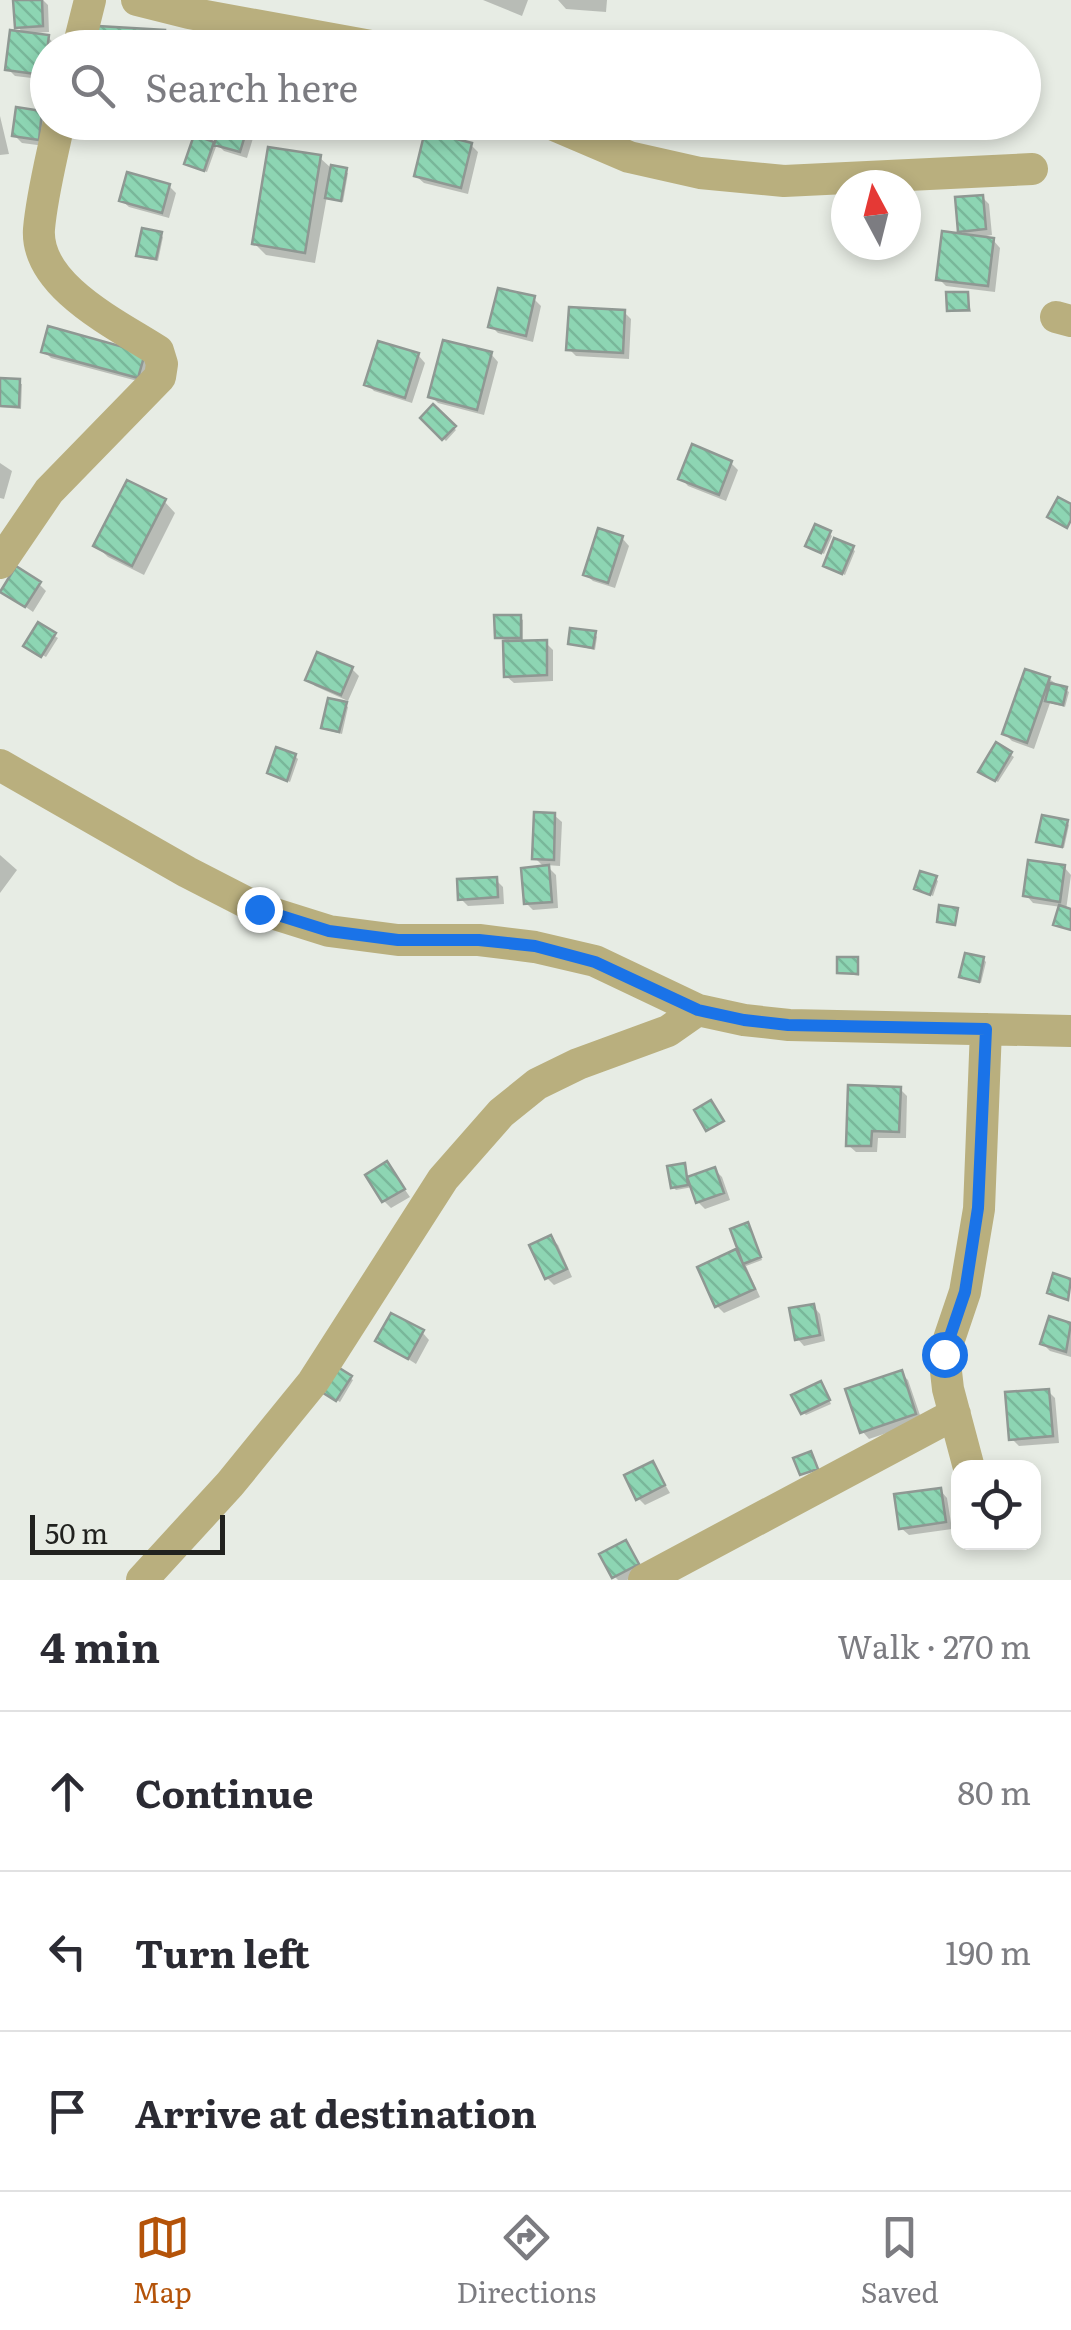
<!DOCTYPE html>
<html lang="en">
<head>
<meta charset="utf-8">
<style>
	body { margin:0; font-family:Literata,serif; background:#f7f7f7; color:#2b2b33 }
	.controls { position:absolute; right:30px; bottom:30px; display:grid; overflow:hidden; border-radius:20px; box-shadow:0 5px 15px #0003 }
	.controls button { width:90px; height:90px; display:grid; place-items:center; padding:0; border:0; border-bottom:2px solid #e1e1e2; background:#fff; color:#2b2b33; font:50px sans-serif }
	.compass { position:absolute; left:831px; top:170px; width:90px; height:90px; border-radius:50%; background:#fff; box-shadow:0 5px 15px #0003; rotate:353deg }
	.scale { position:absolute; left:30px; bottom:25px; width:195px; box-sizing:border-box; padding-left:10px; border:5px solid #21221f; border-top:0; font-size:28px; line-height:35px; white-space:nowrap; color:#21221f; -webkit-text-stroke:8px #e7ece4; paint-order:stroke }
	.stop { position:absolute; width:30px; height:30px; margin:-22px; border:8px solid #1a73e8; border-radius:50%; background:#fff }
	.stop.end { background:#1a73e8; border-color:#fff; box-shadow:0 2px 10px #0008 }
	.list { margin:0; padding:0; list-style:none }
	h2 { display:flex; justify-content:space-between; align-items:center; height:130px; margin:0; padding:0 40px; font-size:42px }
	h2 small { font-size:32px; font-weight:400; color:#7c7c81 }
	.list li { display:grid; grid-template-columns:65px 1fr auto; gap:30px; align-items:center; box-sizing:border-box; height:160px; padding:0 40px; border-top:2px solid #e1e1e2 }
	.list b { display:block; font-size:38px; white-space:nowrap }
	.list em { font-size:32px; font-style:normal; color:#7c7c81 }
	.icon { flex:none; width:55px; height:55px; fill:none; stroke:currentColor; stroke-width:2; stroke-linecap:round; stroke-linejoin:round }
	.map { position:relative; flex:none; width:1071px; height:1580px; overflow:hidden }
	.search { position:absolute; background:#fff; box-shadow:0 5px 15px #0003; left:30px; right:30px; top:30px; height:110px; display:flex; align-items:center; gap:25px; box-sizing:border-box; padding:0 35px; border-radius:55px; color:#7c7c81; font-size:38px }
	.sheet { height:610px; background:#fff }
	nav { display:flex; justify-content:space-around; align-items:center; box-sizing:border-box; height:140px; border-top:2px solid #e1e1e2; background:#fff; font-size:28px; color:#7c7c81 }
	nav a { display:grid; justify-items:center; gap:5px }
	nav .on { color:#b45309 }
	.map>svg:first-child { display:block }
</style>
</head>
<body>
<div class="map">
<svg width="1071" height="1580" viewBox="0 0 1071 1580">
	<defs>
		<pattern id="building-back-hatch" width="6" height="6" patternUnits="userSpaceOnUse" patternTransform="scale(2.5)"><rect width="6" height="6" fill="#8dd5b3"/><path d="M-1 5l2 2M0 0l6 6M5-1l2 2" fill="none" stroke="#79b79a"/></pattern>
	</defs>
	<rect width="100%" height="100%" fill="#e7ece4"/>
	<path fill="#0003" d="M16,0H43L48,5L49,32L34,33V36L48,37L55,45V48H48V80L15,76L8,69L25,35L17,26Z
		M483,0H528L522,16Z
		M558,0H607L606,12L566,9Z
		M163,33L171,40L170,48H99Z
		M41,113L48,119L45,146L22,143L15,136Z
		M0,116L9,154L0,155Z
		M223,122L257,125L247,158L224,151L217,144L207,172L189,166L186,163L213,144L216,147Z
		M471,145L478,152L468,194L424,183L416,176Z
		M320,158L330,167L348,173L343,202L327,196L315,263L266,255L255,244Z
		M169,186L176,193L169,218L129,207L121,200Z
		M982,197L989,204L992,235L981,237L993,240L1000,248L995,292L946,286L939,279L967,237L961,230Z
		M160,234L163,237L158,261L142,258L139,255Z
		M967,294L971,312H952L949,310Z
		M534,299L541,306L533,342L498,333L491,326Z
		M624,312L631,319L629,359L576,356L569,349Z
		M50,329L151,362L145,383L51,358L44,351Z
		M491,354L498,362L484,415L438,403L431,396Z
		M418,355L425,363L412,403L374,391L367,384Z
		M0,380L22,384L21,409L0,407Z
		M433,408L456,430L446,441L423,418Z
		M0,463L12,471L4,499L0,498Z
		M731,463L738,470L726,501L688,486L681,478Z
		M164,501L175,513L144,575L108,557L96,546Z
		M829,533L832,536L824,554L811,549Z
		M622,538L629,546L615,588L593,581L585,574Z
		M852,549L855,551L845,575L829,568Z
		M39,584L46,591L33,612L3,591Z
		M520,618L523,620V643H546L553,650V681L514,683L506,676L505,640L497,637Z
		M38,626L58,638L46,657L26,645Z
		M595,634L597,637L595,650L570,644Z
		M352,669L359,676L348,701L315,686L308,679Z
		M1049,679L1069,692L1065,707L1050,703L1034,749L1012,741L1005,734Z
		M345,704L348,707L342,734L327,730L324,727Z
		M997,745L1014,757L998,782L984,774Z
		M295,756L298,759L290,782L270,773Z
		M554,815L562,822L560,866L546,865L556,875L558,908L533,910L526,903L545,868L535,858Z
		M1066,822L1069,825L1064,848L1039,841Z
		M0,855L17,870L0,893Z
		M1064,867L1071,875L1066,910L1071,911V930L1056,924L1061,907L1033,903L1026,895Z
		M935,878L938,881L933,896L917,889Z
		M496,880L503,887L504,904L468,906L461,899Z
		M983,959L986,962L981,983L962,977Z
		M857,960L859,976L839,972Z
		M900,1089L907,1096L906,1138H878L877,1152H856L848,1145Z
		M387,1164L410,1197L391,1208L384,1201Z
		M684,1166L688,1179L715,1170L722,1177L730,1200L705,1209L698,1202L693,1187L676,1190L673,1187Z
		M748,1225L762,1260L746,1266L760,1297L724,1313L717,1306L736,1252L745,1262Z
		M551,1238L558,1245L572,1277L554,1285L547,1278Z
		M813,1306L820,1314L825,1341L804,1346L797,1338Z
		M1050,1319L1071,1326V1357L1050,1351L1043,1344Z
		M422,1332L429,1340L416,1364L378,1340Z
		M901,1373L908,1380L922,1421L869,1439L862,1431Z
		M350,1378L353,1380L340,1402L323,1392Z
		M823,1387L831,1404L806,1415L803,1412Z
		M1048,1391L1055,1398L1059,1443L1019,1446L1012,1439Z
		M653,1464L670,1493L645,1505L638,1498Z
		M940,1490L947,1498L952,1529L909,1535L901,1528Z
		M626,1543L644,1571L627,1580H618L614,1576Z"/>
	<path fill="url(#building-back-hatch)" stroke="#8f9893" stroke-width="2.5" d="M13,0H42L43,26L15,28Z
		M98,26L165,30L163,48H97Z
		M10,30L49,35L44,75L5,70Z
		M16,107L42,111L39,140L12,136Z
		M221,122H249L240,152L214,145Z
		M425,131L472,143L461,188L414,176Z
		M194,135L214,142L204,171L184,164Z
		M268,147L321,155L305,253L252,244Z
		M331,165L347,168L341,201L325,198Z
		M127,172L170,184L162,213L119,201Z
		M983,195L986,229L958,232L955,197Z
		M142,228L162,232L156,259L136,256Z
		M942,231L994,238L988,286L936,280Z
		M498,288L535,296L526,336L488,327Z
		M946,292H968L969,310L947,311Z
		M569,307L625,310L623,353L566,350Z
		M48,326L145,353L138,378L41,352Z
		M443,340L492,352L477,410L428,397Z
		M378,341L419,353L405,398L364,385Z
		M0,378L20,379L19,407L0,406Z
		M433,404L456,426L442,440L420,418Z
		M692,444L732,461L719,495L678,479Z
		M127,480L166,499L132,566L93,546Z
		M1058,497L1071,504V520L1067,528L1047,517Z
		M815,524L831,531L821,553L805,546Z
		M598,528L623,536L608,583L583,575Z
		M834,538L854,546L842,574L823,566Z
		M16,566L41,582L25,607L0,592Z
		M494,615H521V638H495Z
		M38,622L56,633L41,657L23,646Z
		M570,628L596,631L593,648L568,644Z
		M547,640V675L504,677L503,641Z
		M317,652L353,667L341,695L305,680Z
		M1025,669L1050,677L1027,743L1002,734Z
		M1050,683L1067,687L1063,705L1045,701Z
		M328,698L347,702L339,732L321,728Z
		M996,742L1012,752L995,781L978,772Z
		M276,747L296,754L287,781L267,773Z
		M534,812L555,813L554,860L532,859Z
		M1042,815L1068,820L1062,847L1036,842Z
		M1028,860L1065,865L1060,902L1023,896Z
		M549,865L552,902L524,904L521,868Z
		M920,871L937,876L930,895L914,889Z
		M497,877L498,897L458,900L457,879Z
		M939,905L958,908L955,925L937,922Z
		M1059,905L1071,909V930L1053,925Z
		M965,953L984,957L979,982L959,977Z
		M837,957H858V974L837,973Z
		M848,1085L901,1087L899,1132L872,1131L871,1146H846Z
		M711,1100L724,1121L706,1131L694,1110Z
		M387,1161L405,1189L382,1202L365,1175Z
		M685,1163L688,1185L671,1188L667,1166Z
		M715,1167L724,1193L696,1203L687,1177Z
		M748,1222L761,1257L743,1264L730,1229Z
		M551,1235L567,1269L545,1279L529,1245Z
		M736,1249L755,1289L715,1307L697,1267Z
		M1053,1273L1071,1279L1068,1300L1047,1293Z
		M814,1304L820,1335L795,1340L789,1308Z
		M391,1313L424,1330L408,1359L375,1341Z
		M1049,1316L1071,1323L1066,1352L1040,1344Z
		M333,1364L352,1376L336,1401L317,1389Z
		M902,1370L916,1414L860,1433L845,1389Z
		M821,1381L830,1400L801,1414L791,1395Z
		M1049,1389L1053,1436L1009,1440L1005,1392Z
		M811,1451L818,1469L800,1475L793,1458Z
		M653,1461L665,1485L636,1500L624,1475Z
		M941,1488L946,1522L899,1529L894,1494Z
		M626,1540L639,1564L612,1578L599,1554Z"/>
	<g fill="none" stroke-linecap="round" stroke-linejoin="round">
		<path stroke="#b9af7e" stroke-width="32" d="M137,0L189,13L382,48
			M78,48L90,0
			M547,122L629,157L700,173L784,181L1032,169
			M1056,317L1071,321
			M0,563L49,491L160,377L162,364L158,351C118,325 35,286 39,229C42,194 52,157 59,122
			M0,765L187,872L259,909L329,931L398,940H479L535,947L595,961L698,1010L744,1020L789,1025L1071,1031
			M969,1468L948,1389L944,1354L965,1292L979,1209L986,1029
			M142,1580L230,1484L313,1382L443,1179L501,1113L537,1084L578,1064L668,1031L698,1010
			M644,1580L955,1414"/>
	</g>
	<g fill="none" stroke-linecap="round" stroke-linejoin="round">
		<path stroke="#1a73e8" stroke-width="12" d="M259,909L329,931L398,940H479L535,946L595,962L698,1010L744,1020L788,1025L986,1029L978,1208L965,1292L944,1354"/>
	</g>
</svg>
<div class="controls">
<button><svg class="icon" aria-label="locate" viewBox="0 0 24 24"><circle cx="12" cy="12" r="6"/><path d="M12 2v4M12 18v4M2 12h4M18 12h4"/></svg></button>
</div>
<svg class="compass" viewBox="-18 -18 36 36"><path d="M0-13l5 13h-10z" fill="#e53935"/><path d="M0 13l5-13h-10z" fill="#7c7c81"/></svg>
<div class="scale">50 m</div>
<div class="stop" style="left:944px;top:1354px"></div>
<div class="stop end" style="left:259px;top:909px"></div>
<div class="search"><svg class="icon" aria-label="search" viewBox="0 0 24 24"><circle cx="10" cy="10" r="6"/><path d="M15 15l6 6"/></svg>Search here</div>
</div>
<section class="sheet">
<h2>4 min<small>Walk · 270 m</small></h2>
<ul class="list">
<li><svg class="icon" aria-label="ahead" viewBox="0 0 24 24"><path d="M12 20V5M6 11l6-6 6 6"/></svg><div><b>Continue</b></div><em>80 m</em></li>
<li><svg class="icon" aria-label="left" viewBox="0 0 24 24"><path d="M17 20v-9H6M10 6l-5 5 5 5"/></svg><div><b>Turn left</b></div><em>190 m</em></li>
<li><svg class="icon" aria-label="arrive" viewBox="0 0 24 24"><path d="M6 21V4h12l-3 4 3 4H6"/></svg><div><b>Arrive at destination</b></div></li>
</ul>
</section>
<nav>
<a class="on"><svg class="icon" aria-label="map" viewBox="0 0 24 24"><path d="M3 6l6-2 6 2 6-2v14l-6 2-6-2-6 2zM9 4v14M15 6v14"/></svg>Map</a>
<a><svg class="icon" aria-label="directions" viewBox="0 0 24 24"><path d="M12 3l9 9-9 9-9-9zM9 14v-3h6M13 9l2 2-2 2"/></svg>Directions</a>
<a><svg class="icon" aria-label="saved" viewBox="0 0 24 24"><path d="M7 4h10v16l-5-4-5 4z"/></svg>Saved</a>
</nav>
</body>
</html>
